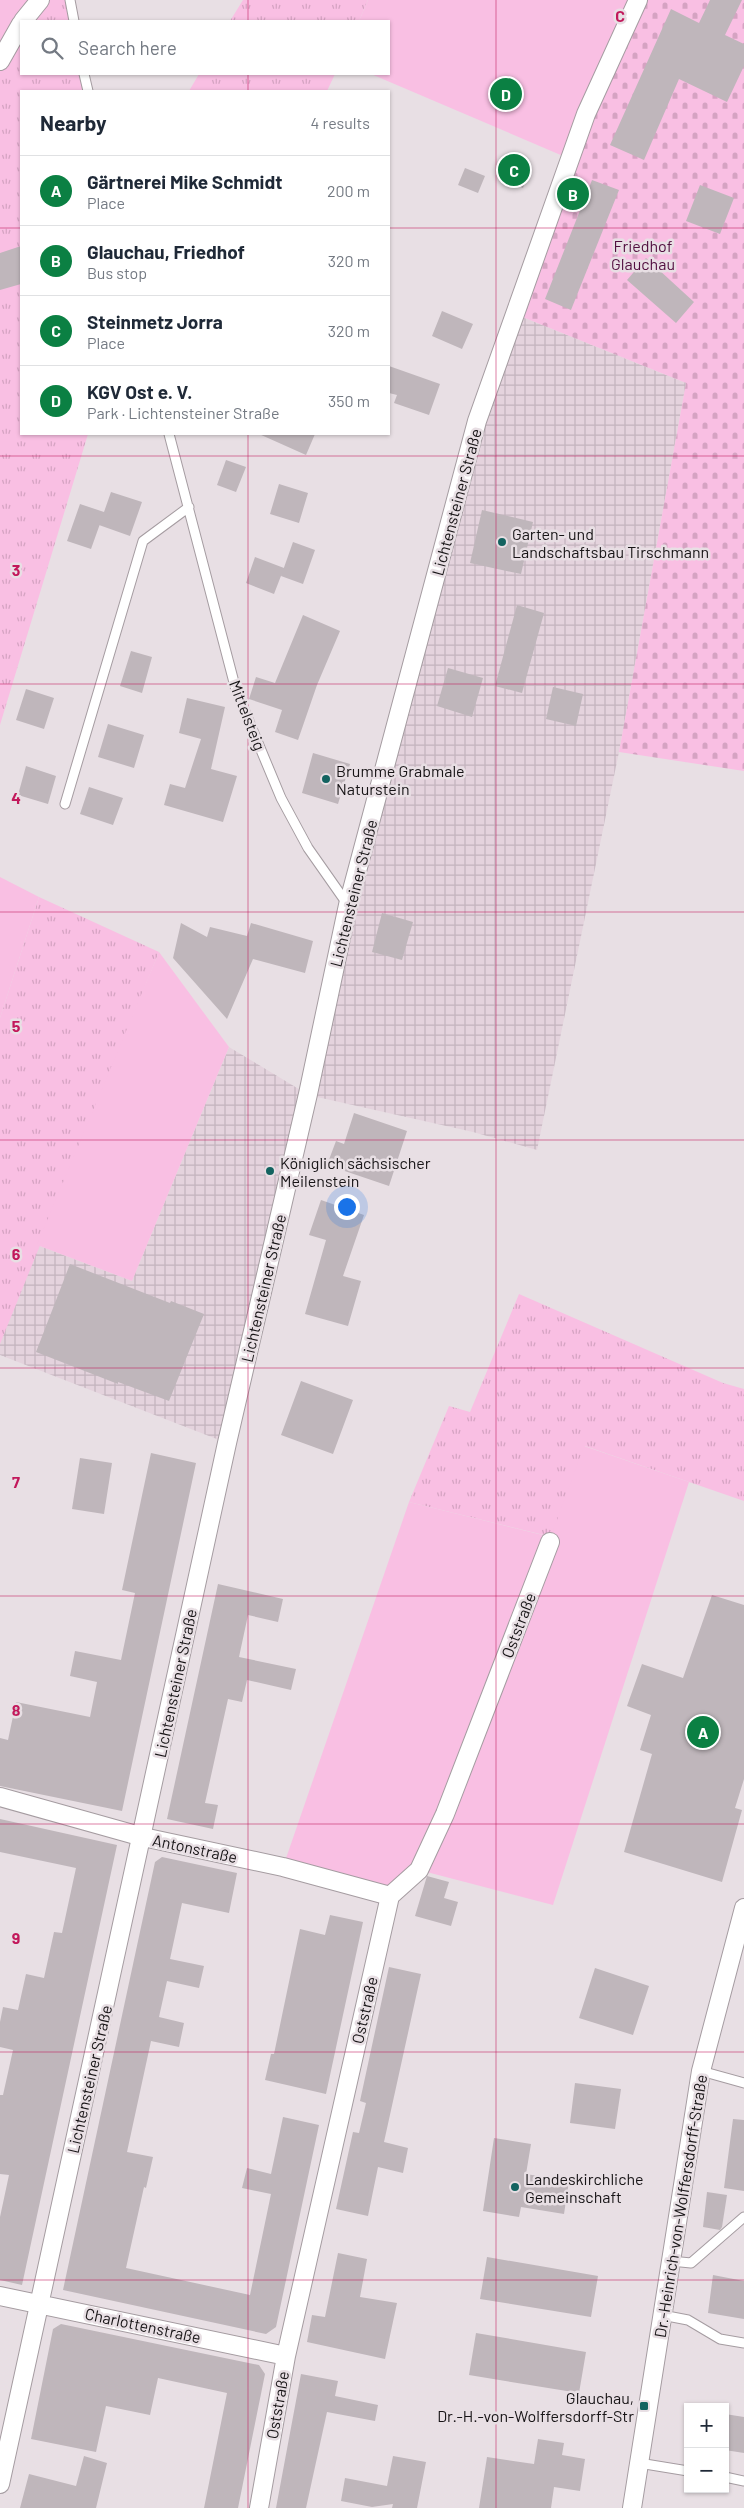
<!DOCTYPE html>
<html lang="en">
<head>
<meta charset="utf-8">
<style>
	body { margin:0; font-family:Barlow,sans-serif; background:#f6f6f7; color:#1f2937 }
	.controls { position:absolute; right:15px; bottom:15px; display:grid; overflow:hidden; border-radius:0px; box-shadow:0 1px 4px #0004 }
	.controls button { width:45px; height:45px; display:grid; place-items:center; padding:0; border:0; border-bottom:1px solid #e0e1e3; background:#fff; color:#1f2937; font:25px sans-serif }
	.you { position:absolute; left:346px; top:1206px; width:18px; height:18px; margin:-12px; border:4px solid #fff; border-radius:50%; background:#1a73e8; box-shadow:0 0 0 8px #1a73e833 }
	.badge { display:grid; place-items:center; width:32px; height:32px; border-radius:50%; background:#0b8043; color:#fff; font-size:16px; font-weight:700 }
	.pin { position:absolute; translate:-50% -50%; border:2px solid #fff; box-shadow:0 1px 5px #0006 }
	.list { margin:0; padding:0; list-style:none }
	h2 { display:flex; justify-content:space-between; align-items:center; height:65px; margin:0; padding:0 20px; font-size:21px }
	h2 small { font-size:16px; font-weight:400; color:#747a83 }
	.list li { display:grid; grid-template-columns:32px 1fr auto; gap:15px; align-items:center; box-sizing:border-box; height:70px; padding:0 20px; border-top:1px solid #e0e1e3 }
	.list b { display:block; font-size:19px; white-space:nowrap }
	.list p { margin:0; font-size:16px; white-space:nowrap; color:#747a83 }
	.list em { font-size:16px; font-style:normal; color:#747a83 }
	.icon { flex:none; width:28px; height:28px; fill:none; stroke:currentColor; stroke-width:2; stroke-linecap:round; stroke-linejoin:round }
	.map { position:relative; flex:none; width:744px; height:2508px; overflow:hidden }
	.search { position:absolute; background:#fff; box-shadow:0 1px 4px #0004; left:20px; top:20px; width:370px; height:55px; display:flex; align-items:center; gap:12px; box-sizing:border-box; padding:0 18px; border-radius:0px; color:#747a83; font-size:19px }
	.panel { position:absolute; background:#fff; box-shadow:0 1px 4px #0004; left:20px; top:90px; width:370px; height:345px; border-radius:0px }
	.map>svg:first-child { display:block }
</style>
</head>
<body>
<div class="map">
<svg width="744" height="2508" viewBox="0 0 744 2508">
	<defs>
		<pattern id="industrial-grid" width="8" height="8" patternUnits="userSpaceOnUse" patternTransform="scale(1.25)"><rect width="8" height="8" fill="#e4d3dd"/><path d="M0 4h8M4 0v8" fill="none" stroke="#c3b4bd"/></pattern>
		<pattern id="grass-tufts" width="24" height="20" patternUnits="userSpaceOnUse" patternTransform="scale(1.25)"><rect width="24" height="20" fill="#f9bfe3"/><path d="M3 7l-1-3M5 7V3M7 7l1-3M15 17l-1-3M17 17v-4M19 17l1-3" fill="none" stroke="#d5a3c2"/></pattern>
		<pattern id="cemetery-stones" width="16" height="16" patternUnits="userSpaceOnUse" patternTransform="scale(1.25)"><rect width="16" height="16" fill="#f9bfe3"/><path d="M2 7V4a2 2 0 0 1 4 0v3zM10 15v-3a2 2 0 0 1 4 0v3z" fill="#d5a3c2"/></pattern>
	</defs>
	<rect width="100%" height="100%" fill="#e8dfe4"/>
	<path fill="url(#industrial-grid)" d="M515,314L686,383L619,752L537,1150L473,1132L308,1095L227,1443L0,1355V1343L37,1245L132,1281L229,1047L307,1094L348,905Z"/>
	<path fill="url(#grass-tufts)" d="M40,0H70L74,21H23Z
		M243,0H368L359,21H230Z
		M21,24V74H84L88,91H21V434H88L0,725V61Z
		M199,74H335L327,91H189Z
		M39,897L159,952L0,1344V1018Z
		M519,1294L723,1383L744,1389V1501L585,1446L552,1537L409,1502L449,1406L470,1412Z"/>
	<path fill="url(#cemetery-stones)" d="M638,0H744V771L619,752L686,383L515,314Z"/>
	<path fill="#f9bfe3" d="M0,0H40L0,61Z
		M368,0H638L570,159L371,74H389V21H359Z
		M0,877L39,897L0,1018Z
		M159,952L229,1047L132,1281L37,1245Z
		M584,1446L689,1482L553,1905L419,1870L390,1896L283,1867L409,1502L551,1537Z"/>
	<path fill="#bfb6bb" d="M710,0H742L725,35L744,44V66L727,102L679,79L644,160L610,145L671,9L699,23Z
		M505,159L530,169L523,188L498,178Z
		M465,168L485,176L478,193L458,185Z
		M592,180L619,190L571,310L545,299Z
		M700,185L734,198L720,234L686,221Z
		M21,246V284L0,290V253Z
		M646,258L694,302L676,323L627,280Z
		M442,311L473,324L462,349L432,336Z
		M389,366L440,384L429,415L394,403L397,395L389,393Z
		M259,434H315L306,455Z
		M226,460L246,467L236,492L217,485Z
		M279,484L308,493L299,523L270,514Z
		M111,492L142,502L130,536L99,525L101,521L91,549L67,541L80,504L104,512Z
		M482,510L533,522L521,574L470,563Z
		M293,542L315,550L303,584L281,576Z
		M255,557L284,568L274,594L246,583Z
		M517,605L544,613L522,693L495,686Z
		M303,615L340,631L317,685L298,740L275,732L282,710L249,699L256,677L275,683Z
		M131,651L152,657L142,693L120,686Z
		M448,668L483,678L472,717L437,706Z
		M553,687L583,694L576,726L546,719Z
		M26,689L54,698L44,729L16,720Z
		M187,698L225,707L211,769L237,776L223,822L164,805L170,784L185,788L201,739L179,733Z
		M108,724L144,735L134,768L98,757Z
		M313,753L350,764L338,804L302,793Z
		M26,766L56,776L48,804L18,795Z
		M89,787L123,798L113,825L80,814Z
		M382,913L413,922L402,960L372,952Z
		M181,923L207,937L210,927L247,936L251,923L313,941L305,973L253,959L227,1019L173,958Z
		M354,1113L407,1131L389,1186L327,1165L336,1141L344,1144Z
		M321,1200L364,1215L343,1276L361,1281L348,1326L305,1314L326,1240L309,1235Z
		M70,1264L170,1303L171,1301L204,1314L169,1401L118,1382V1384L36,1352Z
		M301,1381L353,1400L333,1454L281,1435Z
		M151,1453L196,1463L122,1811L0,1786V1738L8,1740L16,1702L90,1717L97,1682L70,1676L75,1651L121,1660L135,1593L122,1590Z
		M80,1458L112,1463L104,1514L72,1509Z
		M218,1584L283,1599L278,1622L248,1615L239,1657L296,1669L291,1690L247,1680L242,1702L228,1699L205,1803L218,1805L213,1829L167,1819Z
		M712,1595L744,1605V1779L735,1808L742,1810L722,1882L624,1852L652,1754L640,1750L651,1715L627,1706L642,1664L683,1678Z
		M0,1819L117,1845L22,2285L0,2280V2217L9,2175L0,2174V2095H3L13,2050L0,2047V2022L3,2007L18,2010L26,1974L44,1978L54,1932L62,1933L76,1868L0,1852Z
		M162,1857L237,1873L229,1913L182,1903L170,1959L204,1966L199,1988L167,1981L159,2017L184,2023L179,2047L151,2041L127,2152L153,2157L146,2188L144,2187L126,2268L250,2295L271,2194L242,2188L247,2168L271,2174L283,2117L319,2125L276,2327L266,2334L63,2290L155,1862Z
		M427,1876L449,1882L444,1898L458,1902L451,1926L415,1916Z
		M330,1915L363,1922L326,2094L265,2080L271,2054H274L300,1929L325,1935Z
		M389,1967L421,1974L384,2142L408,2148L403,2173L378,2167L368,2216L336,2209L353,2132L359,2133L366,2103L360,2101Z
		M595,1968L649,1986L633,2035L579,2018Z
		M575,2083L621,2089L615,2129L570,2123Z
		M733,2119L744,2120V2191L724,2188Z
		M494,2138L531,2144L526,2174L569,2181L564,2214L521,2207L519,2217L483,2211Z
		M707,2192L727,2195L722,2227L720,2230L703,2227Z
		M338,2253L367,2259L360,2297L397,2303L385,2359L307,2342L312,2315L325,2317Z
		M487,2257L598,2276L591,2317L480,2299Z
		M713,2275L744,2281V2319L708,2313Z
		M61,2324L259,2365L265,2374L238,2508H204L227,2393L158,2378L150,2415L106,2406L96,2452L31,2439L53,2329Z
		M476,2333L586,2352L579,2393L469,2375Z
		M301,2374L338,2381L335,2396L378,2405L375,2421L327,2412L306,2508H276Z
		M725,2414L744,2417V2453L725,2450Z
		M538,2439L564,2443L562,2455L585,2459L580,2491L554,2487L551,2508H479L487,2457L534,2464Z
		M84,2456L107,2463L96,2508H20L29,2474L76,2486Z
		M393,2456L426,2462L417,2508H392L393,2504L372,2507L341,2501L345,2478L387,2486Z"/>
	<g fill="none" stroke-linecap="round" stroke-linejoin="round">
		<defs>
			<path id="service" d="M70,0L74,21
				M84,74L88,91
				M169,434L236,690L281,798L308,848L348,905
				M65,804L143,541L189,507
				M701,2071L744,2083
				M671,2261L691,2263L744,2217
				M662,2315L688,2320L720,2339L744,2343
				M639,2463L688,2471
				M725,2477L744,2481"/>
			<path id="minor" d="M23,21L40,0
				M0,61L21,24
				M0,1797L143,1837L283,1867L390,1896
				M0,2296L286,2356
				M0,2484L227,1443L308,1094L348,905L477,421L586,114L638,0
				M259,2508L286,2356L390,1896L419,1870L445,1814L550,1542
				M632,2508L701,2071L744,1908"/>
		</defs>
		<use href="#service" stroke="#a59ca1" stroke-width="11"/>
		<use href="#minor" stroke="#a59ca1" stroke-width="20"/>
		<use href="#service" stroke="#fff" stroke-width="9"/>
		<use href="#minor" stroke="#fff" stroke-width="18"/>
	</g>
	<path fill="none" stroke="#c2185b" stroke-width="1" stroke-opacity="0.55" d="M248,0V21M496,0V2508M248,74V91M0,228H21M389,228H744M248,434V2508M0,456H744M0,684H744M0,912H744M0,1140H744M0,1368H744M0,1596H744M0,1824H744M0,2052H744M0,2280H744"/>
	<g fill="#136360" stroke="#e8dfe4" stroke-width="2">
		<circle cx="502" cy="542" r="5"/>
		<circle cx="326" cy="779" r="5"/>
		<circle cx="270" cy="1171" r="5"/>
		<circle cx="515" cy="2187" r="5"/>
		<rect x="639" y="2401" width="10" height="10" rx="2.5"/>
	</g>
	<g text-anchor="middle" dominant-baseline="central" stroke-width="5" stroke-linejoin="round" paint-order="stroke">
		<g font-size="16" fill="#520f40" stroke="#e8dfe4">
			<text x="643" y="245">Friedhof<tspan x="643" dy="18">Glauchau</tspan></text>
		</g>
		<g font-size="16" fill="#171416" stroke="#e8dfe4">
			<text transform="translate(456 502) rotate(-75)">Lichtensteiner Straße</text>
			<text transform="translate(248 715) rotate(69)">Mittelsteig</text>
			<text transform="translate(353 893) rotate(-76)">Lichtensteiner Straße</text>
			<text transform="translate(263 1288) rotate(-77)">Lichtensteiner Straße</text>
			<text transform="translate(518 1625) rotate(-69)">Oststraße</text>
			<text transform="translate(175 1683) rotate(-78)">Lichtensteiner Straße</text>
			<text transform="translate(195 1848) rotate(12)">Antonstraße</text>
			<text transform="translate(364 2010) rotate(-77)">Oststraße</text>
			<text transform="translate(89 2079) rotate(-77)">Lichtensteiner Straße</text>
			<text transform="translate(680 2206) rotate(-81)">Dr.-Heinrich-von-Wolffersdorff-Straße</text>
			<text transform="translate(143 2325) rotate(12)">Charlottenstraße</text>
			<text transform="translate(277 2405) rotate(-80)">Oststraße</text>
		</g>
		<g font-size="16" fill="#171416" stroke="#e8dfe4" text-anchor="start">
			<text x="512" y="533">Garten- und<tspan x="512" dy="18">Landschaftsbau Tirschmann</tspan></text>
			<text x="336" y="770">Brumme Grabmale<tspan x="336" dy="18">Naturstein</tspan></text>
			<text x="280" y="1162">Königlich sächsischer<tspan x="280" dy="18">Meilenstein</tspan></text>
			<text x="525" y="2178">Landeskirchliche<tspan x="525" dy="18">Gemeinschaft</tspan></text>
			<text x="634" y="2397" text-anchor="end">Glauchau,<tspan x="634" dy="18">Dr.-H.-von-Wolffersdorff-Str</tspan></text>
		</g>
	</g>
	<g font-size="16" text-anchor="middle" font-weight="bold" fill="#c2185b" stroke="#e8dfe4" stroke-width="5" stroke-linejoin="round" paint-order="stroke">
		<text x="620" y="22">C</text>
		<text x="16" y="576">3</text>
		<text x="16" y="804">4</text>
		<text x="16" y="1032">5</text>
		<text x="16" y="1260">6</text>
		<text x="16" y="1488">7</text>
		<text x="16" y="1716">8</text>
		<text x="16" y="1944">9</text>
	</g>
</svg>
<div class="controls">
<button>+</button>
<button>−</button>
</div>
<div class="you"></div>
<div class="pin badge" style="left:703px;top:1732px">A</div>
<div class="pin badge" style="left:573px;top:194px">B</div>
<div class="pin badge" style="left:514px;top:170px">C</div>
<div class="pin badge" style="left:506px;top:94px">D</div>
<div class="search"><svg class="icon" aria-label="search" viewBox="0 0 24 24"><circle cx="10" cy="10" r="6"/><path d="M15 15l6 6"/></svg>Search here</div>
<section class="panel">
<h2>Nearby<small>4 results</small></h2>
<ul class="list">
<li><span class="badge">A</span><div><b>Gärtnerei Mike Schmidt</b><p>Place</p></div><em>200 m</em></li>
<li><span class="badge">B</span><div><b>Glauchau, Friedhof</b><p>Bus stop</p></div><em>320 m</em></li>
<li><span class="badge">C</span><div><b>Steinmetz Jorra</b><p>Place</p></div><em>320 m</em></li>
<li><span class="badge">D</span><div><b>KGV Ost e. V.</b><p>Park · Lichtensteiner Straße</p></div><em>350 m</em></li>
</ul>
</section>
</div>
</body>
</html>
